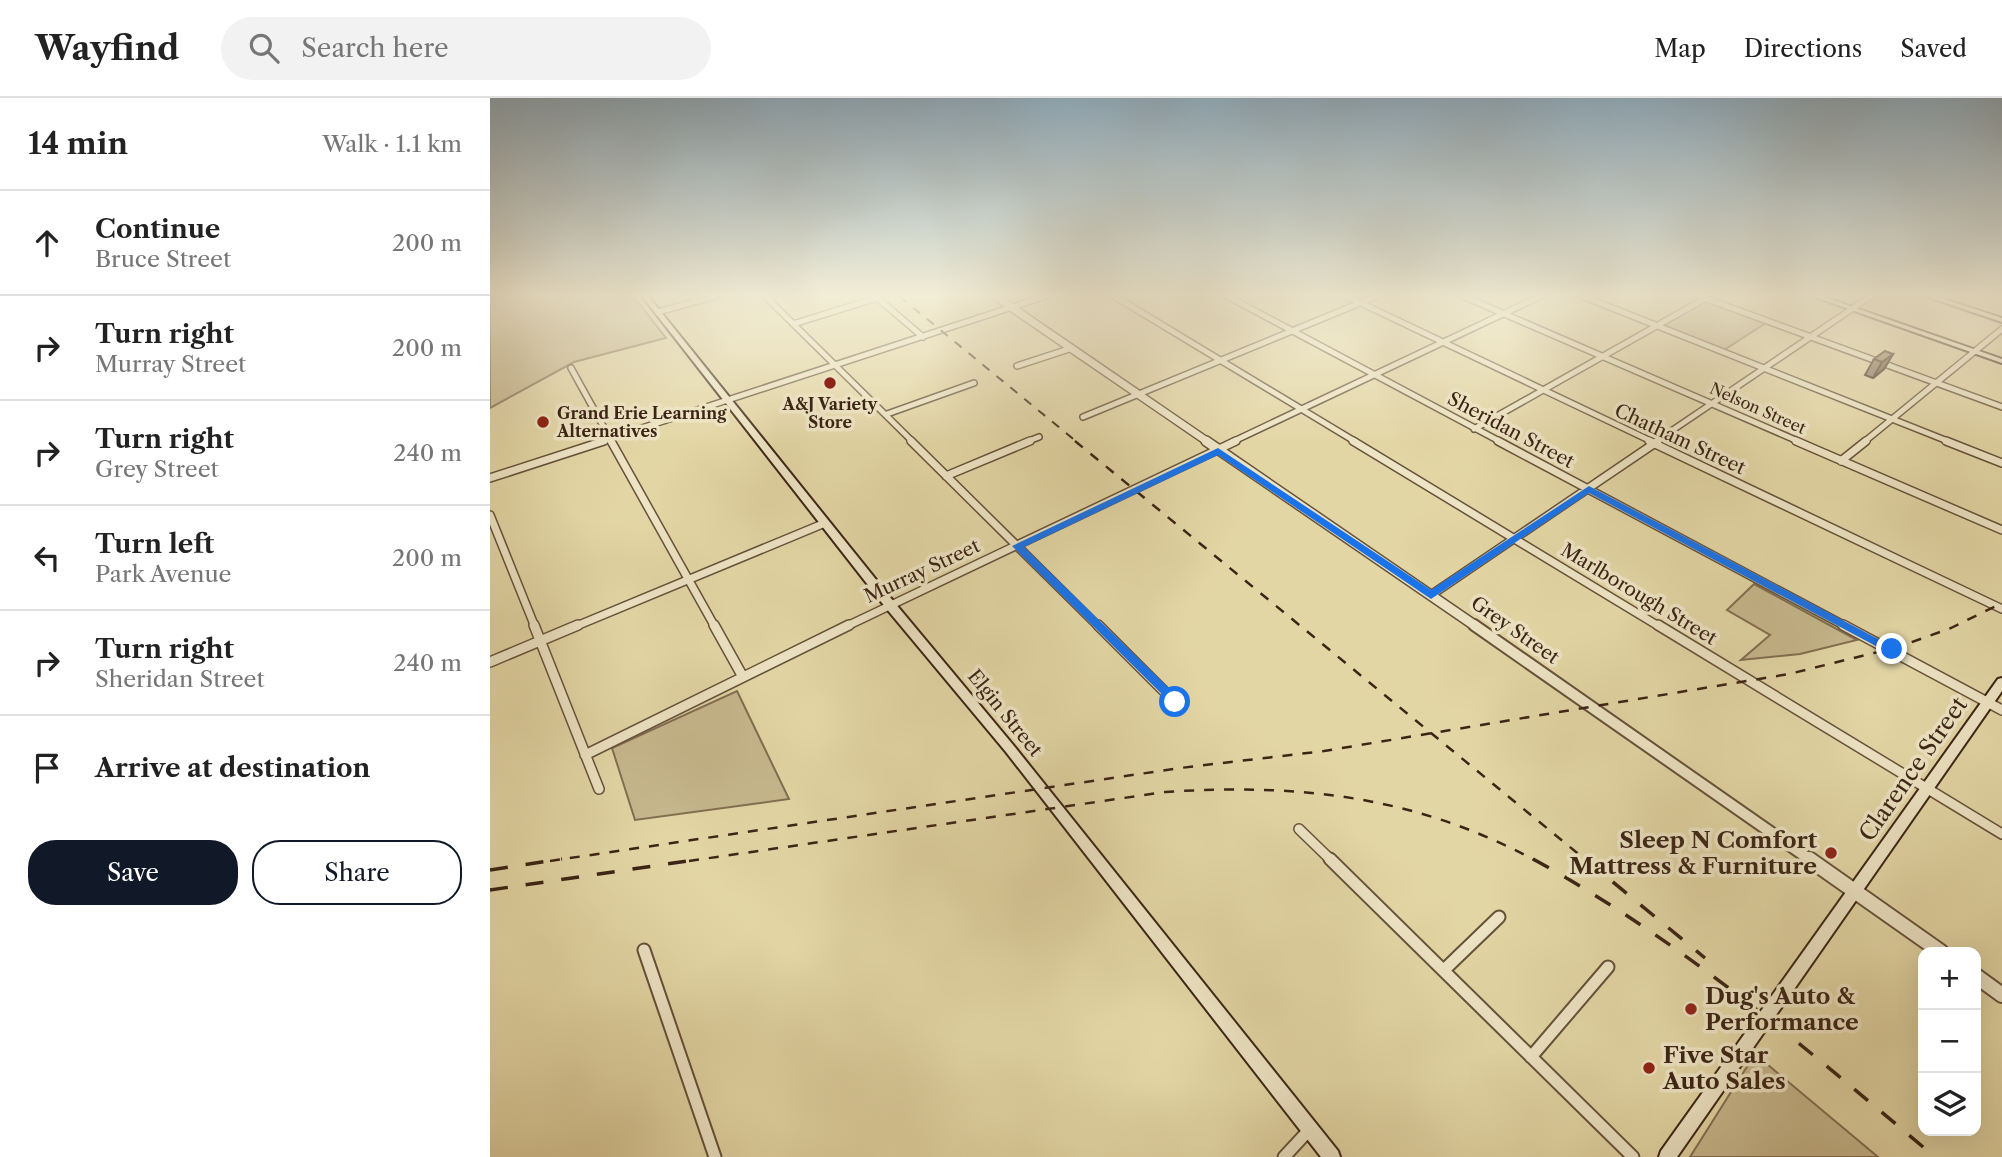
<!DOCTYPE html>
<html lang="en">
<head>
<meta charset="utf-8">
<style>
	body { margin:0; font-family:"Libre Caslon Text",serif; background:#f2f2f2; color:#222 }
	.controls { position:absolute; right:21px; bottom:21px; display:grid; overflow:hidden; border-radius:14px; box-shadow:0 7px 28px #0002 }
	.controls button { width:63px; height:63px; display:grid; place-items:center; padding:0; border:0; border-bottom:2px solid #e0e0e0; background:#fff; color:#222; font:35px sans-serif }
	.stop { position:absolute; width:21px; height:21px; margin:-16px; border:5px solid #1a73e8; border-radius:50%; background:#fff }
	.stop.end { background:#1a73e8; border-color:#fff; box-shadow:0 2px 7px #0008 }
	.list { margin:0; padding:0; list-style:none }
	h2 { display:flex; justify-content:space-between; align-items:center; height:91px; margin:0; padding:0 28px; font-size:30px }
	h2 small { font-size:23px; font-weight:400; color:#767676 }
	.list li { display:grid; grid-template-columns:46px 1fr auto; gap:21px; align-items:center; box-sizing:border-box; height:105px; padding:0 28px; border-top:2px solid #e0e0e0 }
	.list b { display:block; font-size:26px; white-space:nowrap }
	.list p { margin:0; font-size:23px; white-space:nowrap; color:#767676 }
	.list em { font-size:23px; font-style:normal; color:#767676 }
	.actions { display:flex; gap:14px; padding:21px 28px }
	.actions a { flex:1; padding:16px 0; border:2px solid #111827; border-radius:28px; text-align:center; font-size:24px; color:#111827 }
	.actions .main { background:#111827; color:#fff }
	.icon { flex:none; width:38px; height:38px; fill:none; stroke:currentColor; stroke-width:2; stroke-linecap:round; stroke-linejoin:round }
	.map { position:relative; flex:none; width:1512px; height:1059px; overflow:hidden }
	header { display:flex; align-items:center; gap:42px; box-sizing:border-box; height:98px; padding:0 35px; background:#fff; border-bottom:2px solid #e0e0e0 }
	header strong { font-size:33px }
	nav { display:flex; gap:38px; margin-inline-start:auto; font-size:24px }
	.search { width:490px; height:63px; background:#f2f2f2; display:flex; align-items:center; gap:18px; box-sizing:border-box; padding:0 24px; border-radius:38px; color:#767676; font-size:26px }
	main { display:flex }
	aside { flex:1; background:#fff }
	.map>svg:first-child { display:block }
</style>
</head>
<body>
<header>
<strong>Wayfind</strong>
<div class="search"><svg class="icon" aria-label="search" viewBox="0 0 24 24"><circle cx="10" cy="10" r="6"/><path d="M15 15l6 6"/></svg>Search here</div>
<nav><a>Map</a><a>Directions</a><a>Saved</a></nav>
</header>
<main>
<aside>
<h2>14 min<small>Walk · 1.1 km</small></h2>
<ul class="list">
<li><svg class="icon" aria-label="ahead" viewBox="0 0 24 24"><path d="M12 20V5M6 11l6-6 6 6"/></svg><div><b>Continue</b><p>Bruce Street</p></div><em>200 m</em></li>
<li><svg class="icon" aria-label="right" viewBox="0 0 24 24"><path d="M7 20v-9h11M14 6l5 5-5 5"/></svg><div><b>Turn right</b><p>Murray Street</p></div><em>200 m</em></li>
<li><svg class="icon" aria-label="right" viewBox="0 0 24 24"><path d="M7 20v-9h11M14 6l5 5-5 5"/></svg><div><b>Turn right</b><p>Grey Street</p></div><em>240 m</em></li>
<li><svg class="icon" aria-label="left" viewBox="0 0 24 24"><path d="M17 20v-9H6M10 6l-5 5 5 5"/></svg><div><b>Turn left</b><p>Park Avenue</p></div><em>200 m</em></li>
<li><svg class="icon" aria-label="right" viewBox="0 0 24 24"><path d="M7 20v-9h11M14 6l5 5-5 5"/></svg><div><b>Turn right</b><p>Sheridan Street</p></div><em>240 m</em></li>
<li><svg class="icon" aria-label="arrive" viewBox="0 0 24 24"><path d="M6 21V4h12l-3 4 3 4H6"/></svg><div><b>Arrive at destination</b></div></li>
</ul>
<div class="actions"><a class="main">Save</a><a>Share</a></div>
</aside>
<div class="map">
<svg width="1512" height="1059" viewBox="0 0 1512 1059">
	<rect width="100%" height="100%" fill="#e3d6a5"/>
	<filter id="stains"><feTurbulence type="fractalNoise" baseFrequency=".00286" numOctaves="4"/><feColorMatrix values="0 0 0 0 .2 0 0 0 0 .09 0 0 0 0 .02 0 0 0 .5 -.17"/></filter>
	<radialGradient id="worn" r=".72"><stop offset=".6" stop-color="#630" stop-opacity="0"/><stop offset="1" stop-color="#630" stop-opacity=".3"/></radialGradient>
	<path fill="#c7b88d" stroke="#826e52" stroke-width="2" d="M0,198H143L176,240L84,264L0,310Z
		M1215,200L1279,223L1231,254L1165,228Z
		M1264,486L1367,542L1310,556L1251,562L1280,537L1237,512Z
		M247,593L299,701L145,722L122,650Z
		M1265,956L1388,1059H1200Z"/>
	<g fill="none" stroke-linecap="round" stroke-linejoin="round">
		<defs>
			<path id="minor-far3" d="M275,198L423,344
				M385,198L433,239
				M624,198L866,344
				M737,198L1011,344
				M856,198L1163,344
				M973,198L1310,344
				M1092,198L1460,344
				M1209,198L1512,309
				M168,214L226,198
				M303,226L387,200
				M527,268L579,251
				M81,270L122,344
				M397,316L484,285
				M593,319L887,198
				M984,331L1216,200
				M109,344L556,198
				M536,344L549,339
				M742,344L1051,198
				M1165,344L1381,198
				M1374,344L1512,231"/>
			<path id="minor-far2" d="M121,343L225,529
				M421,343L609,529
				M863,343L1170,529
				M1008,343L1357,529
				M1159,343L1512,511
				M1306,343L1512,432
				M1456,343L1512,365
				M1351,363L1376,343
				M456,378L540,343
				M0,380L114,343
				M0,417L45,529
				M941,497L1168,343
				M84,529L335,425
				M355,529L746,343"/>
			<path id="minor-far1" d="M44,527L109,691
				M224,527L253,579
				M608,527L685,604
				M1168,527L1512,736
				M1353,527L1512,612
				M0,564L88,527
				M95,657L359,527
				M809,731L842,763"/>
			<path id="minor" d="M840,761L1143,1059
				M154,852L225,1059
				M954,872L1009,819
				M1041,959L1118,869
				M794,1059L820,1031"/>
			<path id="tertiary-far3" d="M505,198L718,344"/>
			<path id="tertiary-far2" d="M716,343L987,529"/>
			<path id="tertiary-far1" d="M984,527L1322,763"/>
			<path id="tertiary" d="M1319,761L1451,854
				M1486,878L1512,897"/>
			<path id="secondary" d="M152,198H158L404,504L524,648L848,1053L850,1059H831L516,654L396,510Z
				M1322,198H1331L1512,261V265Z
				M1435,198H1445L1512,220V224Z
				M1512,580V593L1187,1059H1169L1171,1053L1508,581Z"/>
		</defs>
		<use href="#minor-far3" stroke="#66513a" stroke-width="8"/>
		<use href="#minor-far2" stroke="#66513a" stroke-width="10"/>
		<use href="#minor-far1" stroke="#66513a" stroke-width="12"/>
		<use href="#minor" stroke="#66513a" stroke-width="15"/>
		<use href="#tertiary-far3" stroke="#66513a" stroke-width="10"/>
		<use href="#tertiary-far2" stroke="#66513a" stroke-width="12"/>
		<use href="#tertiary-far1" stroke="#66513a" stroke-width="14"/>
		<use href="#tertiary" stroke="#66513a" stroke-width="18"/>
		<use href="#secondary" stroke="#3c2516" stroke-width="4"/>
		<use href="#minor-far3" stroke="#ede4c4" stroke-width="5"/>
		<use href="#minor-far2" stroke="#ede4c4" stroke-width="7"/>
		<use href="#minor-far1" stroke="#ede4c4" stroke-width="9"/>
		<use href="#minor" stroke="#ede4c4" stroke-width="11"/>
		<use href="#tertiary-far3" stroke="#ede4c4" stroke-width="7"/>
		<use href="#tertiary-far2" stroke="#ede4c4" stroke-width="9"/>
		<use href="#tertiary-far1" stroke="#ede4c4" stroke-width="10"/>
		<use href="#tertiary" stroke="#ede4c4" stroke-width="14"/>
		<use href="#secondary" fill="#ede4c4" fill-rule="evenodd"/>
		<path stroke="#3c2516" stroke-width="2" stroke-dasharray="9 9" stroke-linecap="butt" d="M409,198L587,344"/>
		<path stroke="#3c2516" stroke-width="2.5" stroke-dasharray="10 10" stroke-linecap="butt" d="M585,343L1097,763
			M60,763L690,670L834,653L1299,576L1408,549L1461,530L1512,505
			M199,763L675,694C808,685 927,698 1046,763"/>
		<path stroke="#3c2516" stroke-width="3.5" stroke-dasharray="18 18" stroke-linecap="butt" d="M1043,761C1194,844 1314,949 1445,1059
			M1095,761L1215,860
			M0,772L72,761
			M0,792L211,761"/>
	</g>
	<path fill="#7e6f53" stroke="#3c2516" stroke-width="2" d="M1403,256L1394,271L1383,280L1375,277L1384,261Z"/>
	<path fill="#675a43" stroke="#3c2516" stroke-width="2" d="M1403,256L1394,271L1383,280L1392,264Z"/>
	<path fill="#938160" stroke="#3c2516" stroke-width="2" d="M1395,253L1403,256L1392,264L1384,261Z"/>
	<linearGradient id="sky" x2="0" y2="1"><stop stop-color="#8faaba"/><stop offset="0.57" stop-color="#f2edd6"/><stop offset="1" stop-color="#f2edd6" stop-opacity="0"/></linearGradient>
	<rect width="1512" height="346" fill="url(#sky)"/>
	<path fill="#1a73e8" d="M728,350L941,492L1099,388L1407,551L1402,556L1397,554L1099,395L941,501L728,357L534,449L690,601V608L685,609L522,448Z"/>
	<g fill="#8f2418" stroke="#ede4c4" stroke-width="2.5">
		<circle cx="340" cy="285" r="7"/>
		<circle cx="53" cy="324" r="7"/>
		<circle cx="1341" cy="755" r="7"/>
		<circle cx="1201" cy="911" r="7"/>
		<circle cx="1159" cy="970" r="7"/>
	</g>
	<g text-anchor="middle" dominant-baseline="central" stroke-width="7" stroke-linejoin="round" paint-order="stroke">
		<g font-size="16" font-weight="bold" fill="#3c2516" stroke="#ede4c4">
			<text x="340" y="306">A&amp;J Variety<tspan x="340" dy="18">Store</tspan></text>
			<text x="67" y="315" text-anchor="start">Grand Erie Learning<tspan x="67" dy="18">Alternatives</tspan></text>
		</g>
		<g font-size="16" fill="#3c2516" stroke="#ede4c4">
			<text transform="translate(1268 310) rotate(24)">Nelson Street</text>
		</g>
		<g font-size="19" fill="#3c2516" stroke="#ede4c4">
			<text transform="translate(1021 332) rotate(28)">Sheridan Street</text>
			<text transform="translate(1190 341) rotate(25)">Chatham Street</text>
			<text transform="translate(432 473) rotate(-25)">Murray Street</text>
			<text transform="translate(1149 496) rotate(31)">Marlborough Street</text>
			<text transform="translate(1025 532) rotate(35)">Grey Street</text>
			<text transform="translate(515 615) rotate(51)">Elgin Street</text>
		</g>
		<g font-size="23" fill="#3c2516" stroke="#ede4c4">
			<text transform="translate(1423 671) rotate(-55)">Clarence Street</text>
		</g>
		<g font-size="23" font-weight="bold" fill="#3c2516" stroke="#ede4c4" text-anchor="start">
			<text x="1327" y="742" text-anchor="end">Sleep N Comfort<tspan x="1327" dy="26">Mattress &amp; Furniture</tspan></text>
			<text x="1215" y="898">Dug's Auto &amp;<tspan x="1215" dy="26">Performance</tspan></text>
			<text x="1173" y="957">Five Star<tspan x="1173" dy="26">Auto Sales</tspan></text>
		</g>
	</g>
	<rect width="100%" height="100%" filter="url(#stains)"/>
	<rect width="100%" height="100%" fill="url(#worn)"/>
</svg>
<div class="controls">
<button>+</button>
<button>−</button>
<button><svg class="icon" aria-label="layers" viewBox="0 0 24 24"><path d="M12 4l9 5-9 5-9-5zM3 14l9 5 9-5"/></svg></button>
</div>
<div class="stop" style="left:685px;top:604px"></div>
<div class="stop end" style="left:1402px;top:551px"></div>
</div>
</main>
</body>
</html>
